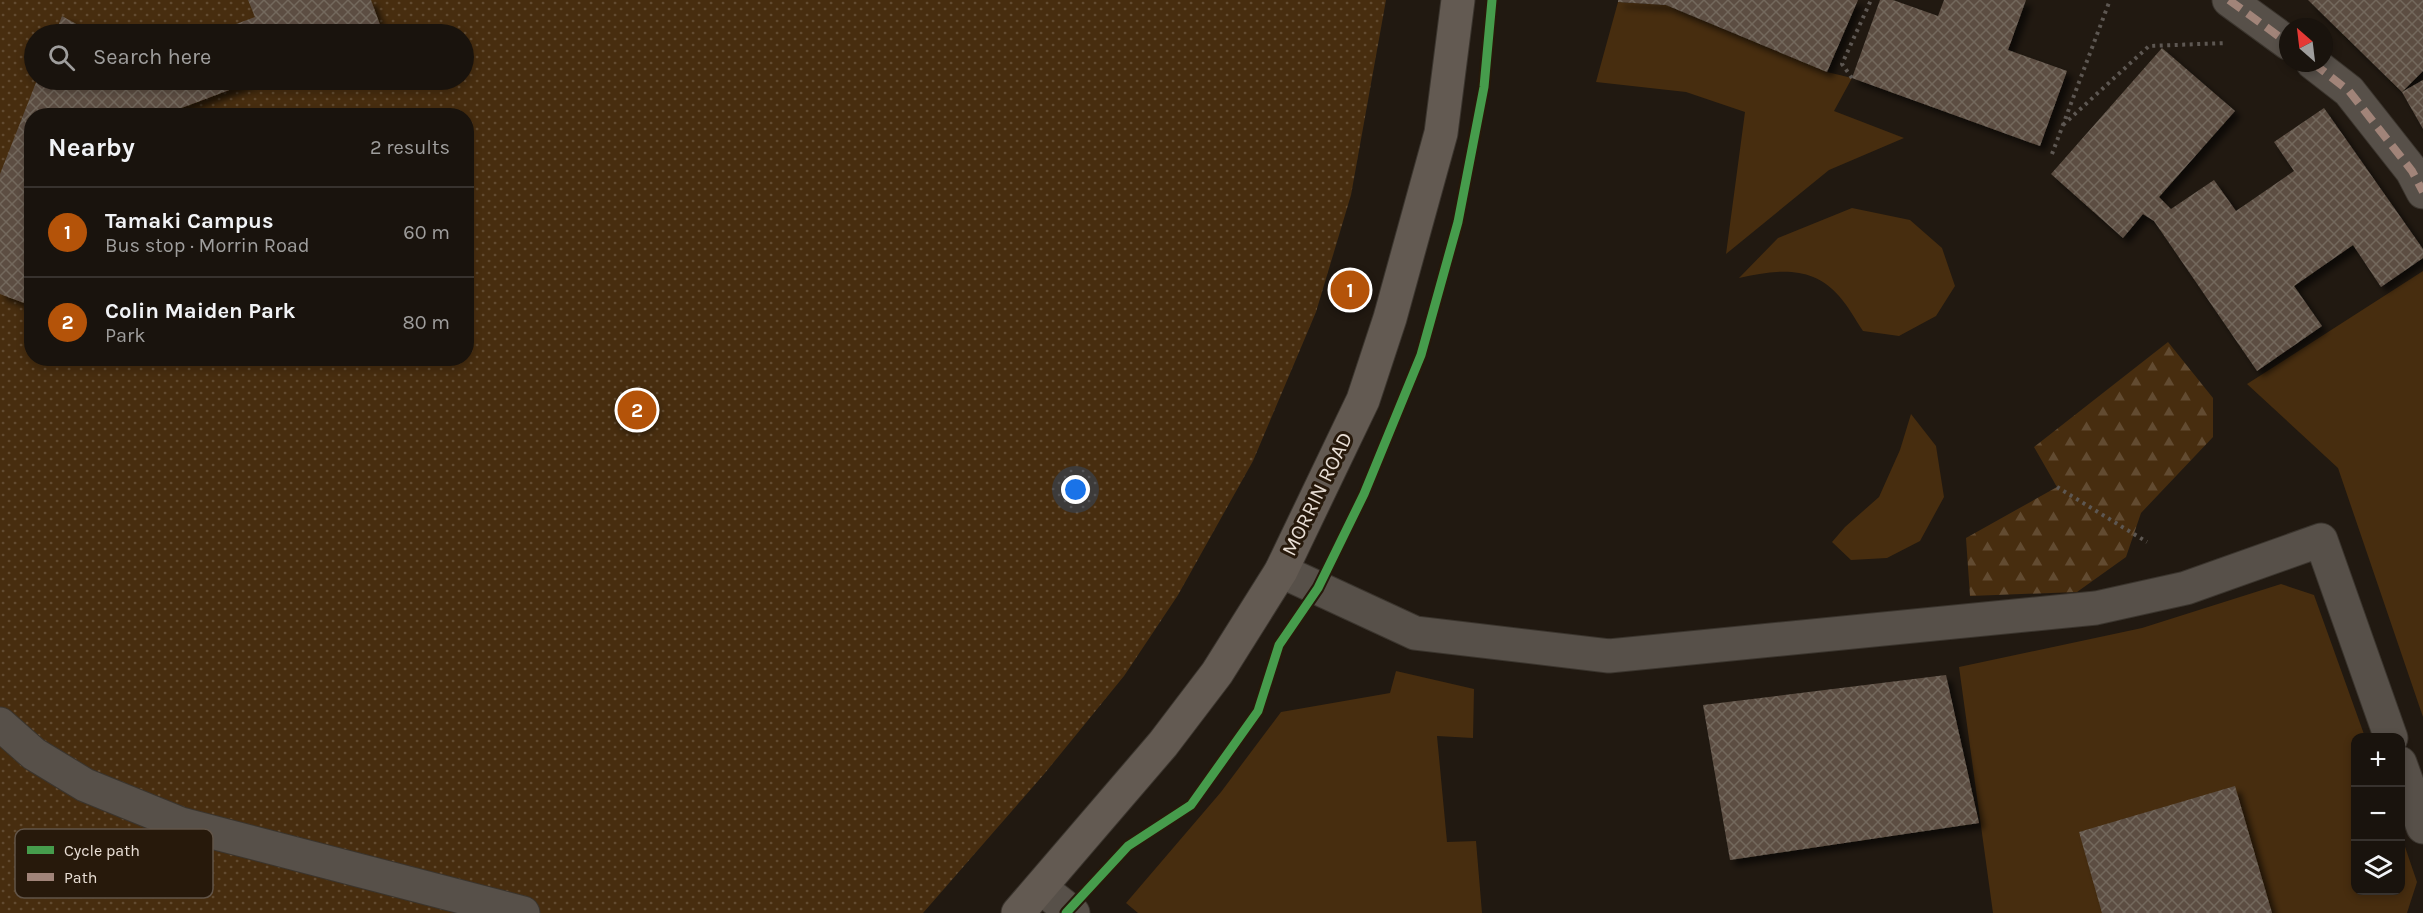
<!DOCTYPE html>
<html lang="en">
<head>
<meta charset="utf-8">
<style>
	body { margin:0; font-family:Karla,sans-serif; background:#221c16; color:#f1f3f6 }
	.controls { position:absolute; right:18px; bottom:18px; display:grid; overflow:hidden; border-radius:12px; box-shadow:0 3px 9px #0003 }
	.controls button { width:54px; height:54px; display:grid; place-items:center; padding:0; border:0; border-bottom:2px solid #37322e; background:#19130d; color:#f1f3f6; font:30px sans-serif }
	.compass { position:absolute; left:2279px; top:18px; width:54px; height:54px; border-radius:50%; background:#19130d; box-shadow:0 3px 9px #0003; rotate:332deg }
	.you { position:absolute; left:1076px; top:490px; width:21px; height:21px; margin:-15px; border:4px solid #fff; border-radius:50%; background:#1a73e8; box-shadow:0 0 0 9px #1a73e833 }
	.badge { display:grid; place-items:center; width:39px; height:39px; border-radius:50%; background:#b45309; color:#fff; font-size:20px; font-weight:700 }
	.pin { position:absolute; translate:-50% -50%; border:3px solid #fff; box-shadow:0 2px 6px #0006 }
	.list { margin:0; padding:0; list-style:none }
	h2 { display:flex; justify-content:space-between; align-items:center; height:78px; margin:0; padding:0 24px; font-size:26px }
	h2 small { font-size:20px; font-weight:400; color:#9f9e9d }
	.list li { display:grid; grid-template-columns:39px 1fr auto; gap:18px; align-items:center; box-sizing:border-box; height:90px; padding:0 24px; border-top:2px solid #37322e }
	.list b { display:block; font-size:22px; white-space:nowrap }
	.list p { margin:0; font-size:20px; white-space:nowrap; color:#9f9e9d }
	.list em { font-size:20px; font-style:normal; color:#9f9e9d }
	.icon { flex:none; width:33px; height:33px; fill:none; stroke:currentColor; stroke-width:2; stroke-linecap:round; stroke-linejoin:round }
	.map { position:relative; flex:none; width:2423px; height:913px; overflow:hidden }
	.search { position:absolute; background:#19130d; box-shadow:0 3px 9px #0003; left:24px; top:24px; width:450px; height:66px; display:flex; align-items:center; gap:15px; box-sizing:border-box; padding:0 21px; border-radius:33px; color:#9f9e9d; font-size:22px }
	.panel { position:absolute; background:#19130d; box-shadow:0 3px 9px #0003; left:24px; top:108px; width:450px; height:258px; border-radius:24px }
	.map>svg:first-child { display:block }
</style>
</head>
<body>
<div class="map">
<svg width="2423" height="913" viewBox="0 0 2423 913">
	<defs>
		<pattern id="forest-firs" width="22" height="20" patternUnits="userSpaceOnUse" patternTransform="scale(1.5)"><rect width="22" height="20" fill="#472d0f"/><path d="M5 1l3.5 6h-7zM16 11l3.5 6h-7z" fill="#624b31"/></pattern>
		<pattern id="park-dots" width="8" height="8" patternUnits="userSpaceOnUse" patternTransform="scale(1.5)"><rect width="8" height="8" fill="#472d0f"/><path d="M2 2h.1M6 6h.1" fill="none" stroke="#624b31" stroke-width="1.8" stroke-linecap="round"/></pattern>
		<pattern id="building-cross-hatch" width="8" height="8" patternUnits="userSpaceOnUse" patternTransform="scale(1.5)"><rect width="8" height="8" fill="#5b4e42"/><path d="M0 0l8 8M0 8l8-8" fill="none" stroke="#73675d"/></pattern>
		<filter id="shadow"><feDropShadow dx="5.5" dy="5.5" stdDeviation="3" flood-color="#0009"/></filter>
	</defs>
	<rect width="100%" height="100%" fill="#211911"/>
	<path fill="#472d0f" d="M1618,2L1666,5L1827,72L1852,78L1834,111L1904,138L1829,170L1726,254L1745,112L1686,92L1596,82Z
		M1852,208L1910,220L1942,248L1955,286L1936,316L1899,336L1863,331C1855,319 1848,306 1839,296C1812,264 1775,270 1739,278L1778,238Z
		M2423,271V717L2338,468L2247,384Z
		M1911,414L1936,446L1944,497L1920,541L1887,558L1851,560L1832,542L1845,527L1879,497L1900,450Z
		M2281,584L2314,595L2365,737L2356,738V890H2400L2401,835L2417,882L2407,913H1993L1959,667L2142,628Z
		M1396,671L1474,689L1473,738L1437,736L1447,842L1476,841L1482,913H1138L1126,903L1221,792L1281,712L1390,693Z"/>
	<path fill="url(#forest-firs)" d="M2168,342L2213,398V437L2141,513L2126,557L2077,592L1970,596L1966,538L2057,487L2034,447Z"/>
	<path fill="url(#park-dots)" fill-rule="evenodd" d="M0,0H1386L1351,195L1316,312L1253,461L1178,595L1124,676L1045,773L923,913H0ZM34,34H464V80H34ZM32,116H466V358H32Z"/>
	<path fill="url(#building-cross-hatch)" filter="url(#shadow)" d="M248,0H371L383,33L209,34L255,17Z
		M1618,0H1858L1827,72L1666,5L1618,2Z
		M1880,0H1893L1938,16L1944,0H2026L2008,50L2067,71L2040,146L1852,78Z
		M2308,0H2423V71L2402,92Z
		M62,16L94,34H55Z
		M2162,48L2235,111L2159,197L2171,209L2214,180L2236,211L2294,171L2274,142L2324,108L2423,249V258L2381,287L2353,245L2294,286L2322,326L2257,371L2154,221L2143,214L2123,238L2051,174Z
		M37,80H256L160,116H32V306L0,294V174Z
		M2423,80V129L2402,92Z
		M1946,675L1979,823L1730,860L1703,705Z
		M2235,786L2272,913H2102L2079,832Z"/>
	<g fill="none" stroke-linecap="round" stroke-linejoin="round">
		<defs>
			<path id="minor" d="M2229,0L2288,43
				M2313,63L2349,91L2412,171L2423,192
				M1281,571L1415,633L1609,656L2096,608L2186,588L2321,540L2391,738
				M0,724L34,754L85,785L181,824L523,913
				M2400,763L2423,827
				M1041,888L1073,913"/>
			<path id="major" d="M1018,913L1163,744L1217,673L1281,571L1363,400L1390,318L1441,133L1458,0"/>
		</defs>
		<use href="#minor" stroke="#3b352e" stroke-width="35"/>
		<use href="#major" stroke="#3b352e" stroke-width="35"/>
		<path stroke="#5d5752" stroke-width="4" stroke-dasharray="3 4.5" stroke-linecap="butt" d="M1852,78L1842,64L1871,0
			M2063,125L2149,46L2226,43
			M2052,154L2110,0
			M2057,487L2147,542"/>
		<use href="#minor" stroke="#575049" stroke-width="33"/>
		<use href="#major" stroke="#635a52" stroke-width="33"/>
		<path stroke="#a18479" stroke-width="8" stroke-dasharray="15 8" stroke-linecap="butt" d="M2229,0L2288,43
			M2313,63L2349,91L2412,171L2423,192"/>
		<defs>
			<path id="cycleway" d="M1066,913L1128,846L1191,805L1258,711L1279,645L1318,588L1364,494L1421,355L1458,222L1484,87L1492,0"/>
		</defs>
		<use href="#cycleway" stroke="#27190b" stroke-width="13"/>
		<use href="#cycleway" stroke="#469c4c" stroke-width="9"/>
	</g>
	<g text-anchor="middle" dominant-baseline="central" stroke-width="6" stroke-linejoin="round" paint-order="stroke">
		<g font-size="21" fill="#e9dfd6" stroke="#27190b">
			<text transform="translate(1317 494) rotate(-64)">MORRIN ROAD</text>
		</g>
	</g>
	<rect x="15" y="829" width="198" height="69" rx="9" fill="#27190b" stroke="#615448" stroke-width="1.5"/>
	<rect x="27" y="846" width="27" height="8" fill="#469c4c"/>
	<rect x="27" y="873" width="27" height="8" fill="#a18479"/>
	<g font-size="16" fill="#e9dfd6">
		<text x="64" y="856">Cycle path</text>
		<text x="64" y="883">Path</text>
	</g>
</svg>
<div class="controls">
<button>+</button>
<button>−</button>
<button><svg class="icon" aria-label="layers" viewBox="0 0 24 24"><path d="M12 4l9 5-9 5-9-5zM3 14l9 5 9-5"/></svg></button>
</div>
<svg class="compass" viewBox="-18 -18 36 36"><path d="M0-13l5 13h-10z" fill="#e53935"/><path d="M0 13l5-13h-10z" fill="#9f9e9d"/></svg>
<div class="you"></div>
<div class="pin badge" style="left:1350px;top:290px">1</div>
<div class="pin badge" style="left:637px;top:410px">2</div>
<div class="search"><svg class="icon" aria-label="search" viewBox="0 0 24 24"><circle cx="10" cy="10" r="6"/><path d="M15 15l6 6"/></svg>Search here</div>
<section class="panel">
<h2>Nearby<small>2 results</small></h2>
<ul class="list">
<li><span class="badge">1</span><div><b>Tamaki Campus</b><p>Bus stop · Morrin Road</p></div><em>60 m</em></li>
<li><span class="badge">2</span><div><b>Colin Maiden Park</b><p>Park</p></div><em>80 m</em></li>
</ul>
</section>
</div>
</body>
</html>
